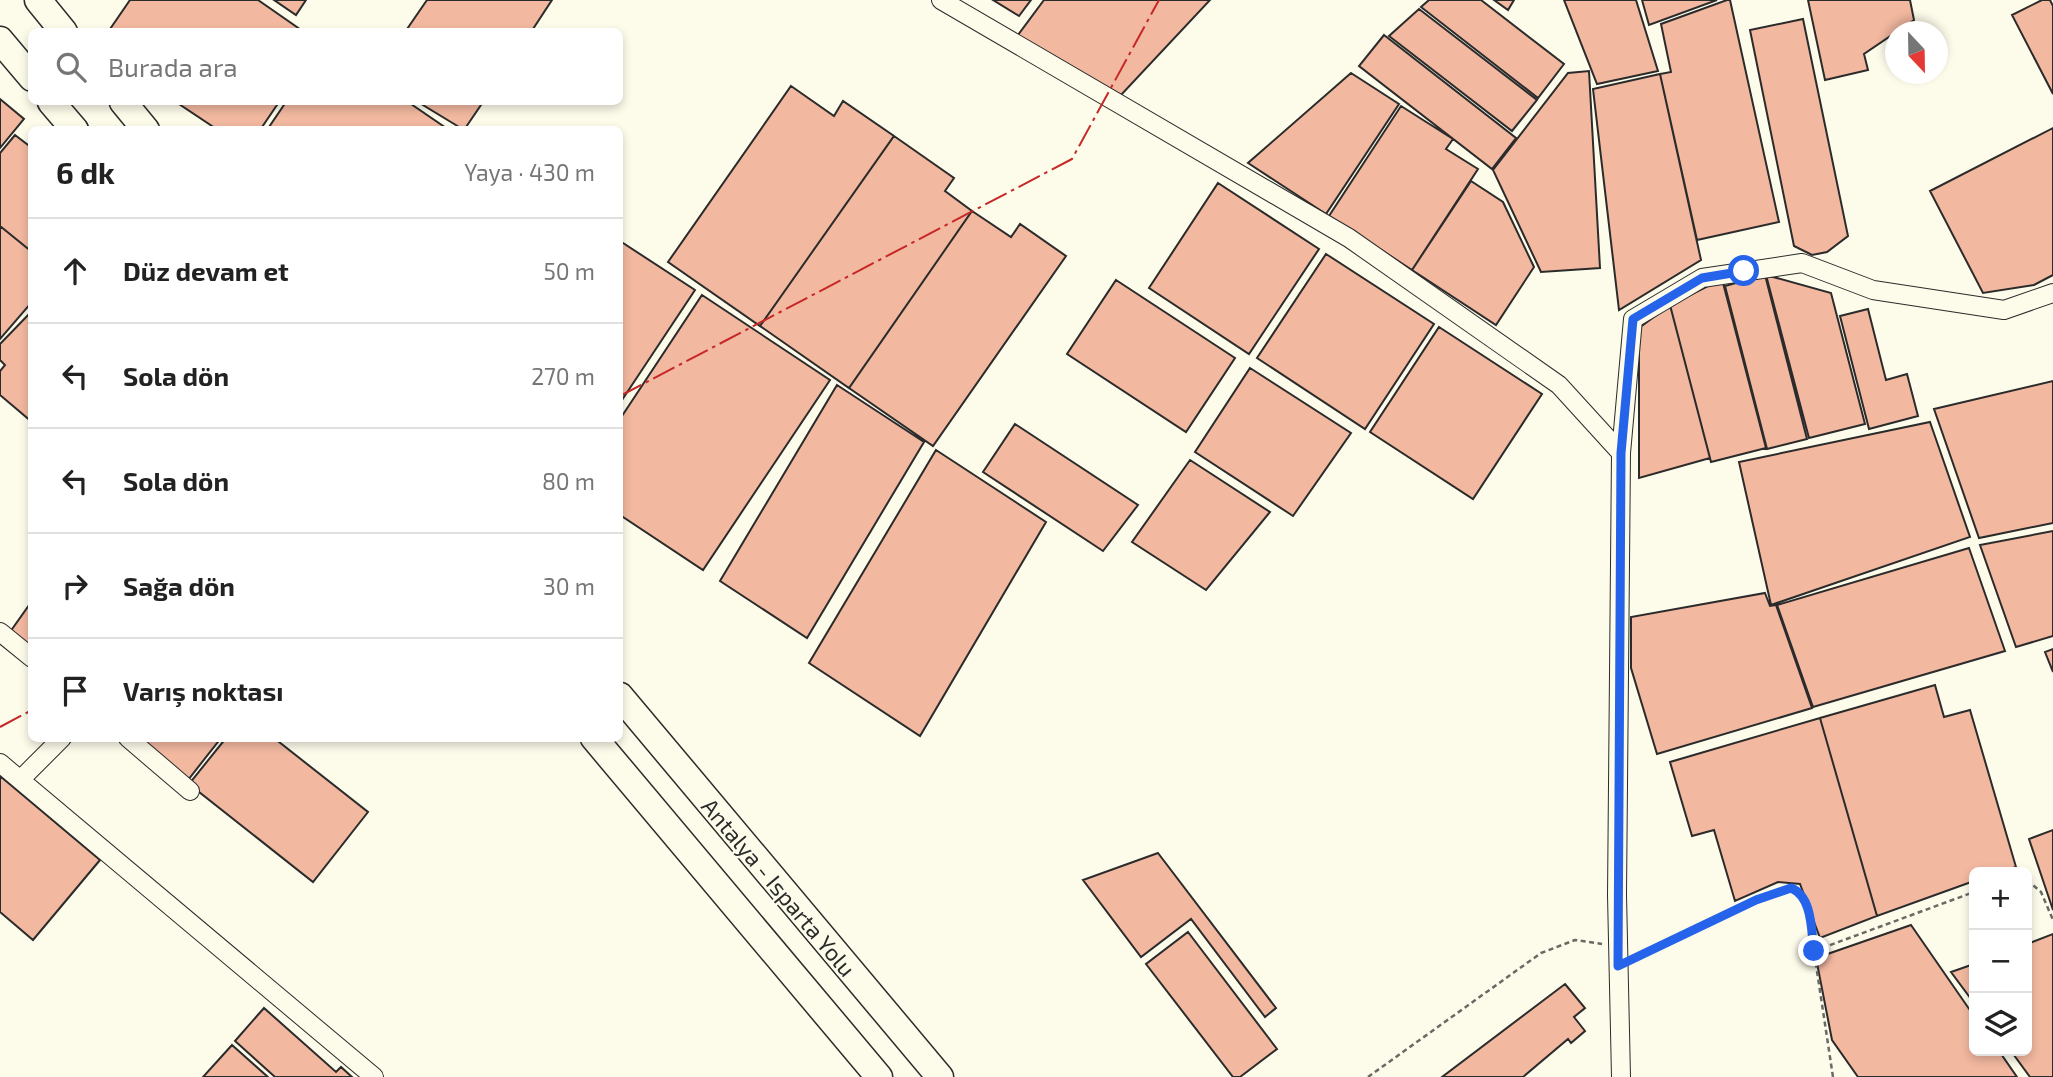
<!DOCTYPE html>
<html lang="tr">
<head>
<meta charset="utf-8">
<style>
	body { margin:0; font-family:"Exo 2",sans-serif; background:#f2f2f2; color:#222 }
	.controls { position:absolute; right:21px; bottom:21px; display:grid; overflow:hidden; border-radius:10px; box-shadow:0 4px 10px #0003 }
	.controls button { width:63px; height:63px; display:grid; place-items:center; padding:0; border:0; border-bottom:2px solid #e0e0e0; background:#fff; color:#222; font:35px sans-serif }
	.compass { position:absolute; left:1885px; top:21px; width:63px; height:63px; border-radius:50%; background:#fff; box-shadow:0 4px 10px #0003; rotate:158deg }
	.stop { position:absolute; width:21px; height:21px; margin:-16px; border:5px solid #2563eb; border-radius:50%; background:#fff }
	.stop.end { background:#2563eb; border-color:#fff; box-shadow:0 2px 7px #0008 }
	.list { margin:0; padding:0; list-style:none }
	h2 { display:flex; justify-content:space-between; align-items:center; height:91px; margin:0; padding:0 28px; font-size:30px }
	h2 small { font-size:23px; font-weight:400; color:#767676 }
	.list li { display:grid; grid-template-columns:46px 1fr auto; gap:21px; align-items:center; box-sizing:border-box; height:105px; padding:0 28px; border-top:2px solid #e0e0e0 }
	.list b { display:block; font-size:26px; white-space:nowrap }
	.list em { font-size:23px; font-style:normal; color:#767676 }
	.icon { flex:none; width:38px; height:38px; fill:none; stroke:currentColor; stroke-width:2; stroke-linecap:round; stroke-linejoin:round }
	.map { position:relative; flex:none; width:2053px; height:1077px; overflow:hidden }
	.search { position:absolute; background:#fff; box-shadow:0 4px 10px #0003; left:28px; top:28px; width:595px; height:77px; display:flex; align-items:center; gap:18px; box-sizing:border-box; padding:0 24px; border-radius:10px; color:#767676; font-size:26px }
	.panel { position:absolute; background:#fff; box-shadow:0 4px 10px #0003; left:28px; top:126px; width:595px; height:616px; border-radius:10px }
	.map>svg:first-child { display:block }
</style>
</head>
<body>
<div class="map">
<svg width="2053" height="1077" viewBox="0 0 2053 1077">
	<rect width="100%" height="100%" fill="#fdfbea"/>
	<path fill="#f2b8a0" stroke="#2b2b2b" stroke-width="2" d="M130,0H258L304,32H108Z
		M274,0H306L296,15Z
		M427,0H552L531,32H405Z
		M993,0H1031L1019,16Z
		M1044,0H1210L1121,95L1018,35Z
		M1429,0H1481L1564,64L1538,98L1421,7Z
		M1494,0H1514L1508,10Z
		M1564,0H1636L1658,71L1597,84Z
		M1642,0H1717L1649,25Z
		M1727,0H1730L1779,222L1697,240L1660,74L1671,72L1661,24Z
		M1808,0H1910L1914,20L1864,54L1868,70L1825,80Z
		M2042,0H2050L2053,6V94L2012,15Z
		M1419,9L1537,100L1512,131L1389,36Z
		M1803,19L1848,236L1827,252L1812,255L1794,246L1750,30Z
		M1384,35L1516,138L1492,169L1359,66Z
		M1589,71L1600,268L1541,272L1493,170L1568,73Z
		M1351,73L1399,104L1326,214L1248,163Z
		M1660,74L1701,260L1619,310L1593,89Z
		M791,86L834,116L843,101L894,136L760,326L668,262Z
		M0,99L24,119L0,148Z
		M176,102H279L260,130H218Z
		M286,102H408L449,130H267Z
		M418,102H483L464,130Z
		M1401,106L1453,139L1446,149L1478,169L1412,270L1329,216Z
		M2053,128V275L2034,285L1983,293L1930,191Z
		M15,135L32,148V252L0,226V153Z
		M894,136L954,178L945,191L972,211L849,388L760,326Z
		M1471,181L1503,202L1534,267L1496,325L1412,270Z
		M1218,183L1319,249L1249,354L1149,288Z
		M972,211L1011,237L1020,224L1066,256L933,446L849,388Z
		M0,226L32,252V302L0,339Z
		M620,241L695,290L620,403Z
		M1326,254L1434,324L1365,429L1257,358Z
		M1765,275L1807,439L1767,449L1725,286Z
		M1766,275L1831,293L1865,424L1809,438Z
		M1722,279L1766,448L1711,462L1670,305Z
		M1116,280L1235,358L1186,432L1067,354Z
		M702,295L830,380L703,570L620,515V419Z
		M1670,305L1710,458L1639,478V328Z
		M1868,309L1886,380L1907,374L1918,416L1869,429L1840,316Z
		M32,311V422L0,395V371L5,365L0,360V344Z
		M1439,327L1542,394L1473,499L1370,432Z
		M1250,368L1351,433L1293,516L1195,452Z
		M2053,381V523L1979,538L1934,409Z
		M837,385L924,442L807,638L720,581Z
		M1930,422L1970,537L1771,605L1739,462Z
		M1015,424L1138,505L1103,551L983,472Z
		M936,450L1046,522L920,736L809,663Z
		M1190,460L1270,512L1206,590L1132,542Z
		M2053,531V636L2016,647L1980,545Z
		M1969,548L2005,651L1813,707L1777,605Z
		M1765,593L1770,606L1776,605L1812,708L1657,754L1631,668V617Z
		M32,601V650L10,632Z
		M2053,649V672L2045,652Z
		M1935,685L1944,717L1970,710L2016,867L2000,872H1974V881L1877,916L1820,718Z
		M1820,718L1877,916L1820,938L1800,884L1778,882L1735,901L1714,830L1692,836L1670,762Z
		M138,738H221L188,780Z
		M226,738H274L368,812L313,882L189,784Z
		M0,776L100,860L33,940L0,912Z
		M2053,830V910L2029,839Z
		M1158,853L1276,1008L1265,1017L1191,919L1141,957L1083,880Z
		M1911,925L1974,1016V1051H1999L2017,1077H1858L1832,1040L1816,958Z
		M1188,932L1277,1049L1240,1077H1233L1146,964Z
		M2053,934V1077H2030L2011,1051H2027V944Z
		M1974,964V1003L1951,972Z
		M1565,984L1585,1008L1574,1017L1585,1031L1571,1043L1568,1039L1523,1077H1442Z
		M264,1008L336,1072L341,1067L352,1077H275L235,1041Z
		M232,1045L268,1077H203Z"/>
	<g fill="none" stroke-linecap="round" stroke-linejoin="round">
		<defs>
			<path id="minor" d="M941,0L1349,238L1559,385L1621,453
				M0,632L32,658
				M128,738L190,791
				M0,763L374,1077
				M20,780L62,738
				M1621,1077L1617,895L1621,453L1633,319L1702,278L1802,263L1873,290L2004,310L2053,293"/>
			<path id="highway" d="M38,0L64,32
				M0,40L32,78
				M51,102L75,130
				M123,102L146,130
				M620,696L940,1077
				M594,738L879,1077"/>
		</defs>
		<use href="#minor" stroke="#2b2b2b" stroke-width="20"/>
		<use href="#highway" stroke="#2b2b2b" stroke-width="29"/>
		<path stroke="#6a6964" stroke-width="2.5" stroke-dasharray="5 3.5" stroke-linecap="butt" d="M2027,880L2041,892L2053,920
			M1814,951L1974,892
			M1633,959C1658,947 1779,883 1797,890L1806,905L1810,925L1833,1077
			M1368,1077L1541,953L1575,940L1602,944"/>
		<use href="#minor" stroke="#fdfbea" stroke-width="18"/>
		<use href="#highway" stroke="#fdfbea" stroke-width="26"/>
		<path stroke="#c62828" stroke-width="2" stroke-dasharray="24 5 3.5 5" stroke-linecap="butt" d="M620,396L1072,159L1159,0
			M0,727L32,710"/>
	</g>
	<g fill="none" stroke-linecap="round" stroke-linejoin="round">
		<path stroke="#2563eb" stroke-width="9" d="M1744,271L1702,278L1633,319L1621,453L1618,966L1756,900L1791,888C1813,897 1811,931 1814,951"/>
	</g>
	<g text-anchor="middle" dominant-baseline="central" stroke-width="5" stroke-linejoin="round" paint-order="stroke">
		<g font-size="23" fill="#2b2b2b" stroke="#fdfbea">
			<text transform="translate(779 887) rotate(50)">Antalya - Isparta Yolu</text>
		</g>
	</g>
</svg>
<div class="controls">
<button>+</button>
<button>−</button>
<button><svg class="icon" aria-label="layers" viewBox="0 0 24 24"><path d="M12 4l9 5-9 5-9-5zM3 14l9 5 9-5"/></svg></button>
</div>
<svg class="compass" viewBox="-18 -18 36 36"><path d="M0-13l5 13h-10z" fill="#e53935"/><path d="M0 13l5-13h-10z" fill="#767676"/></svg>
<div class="stop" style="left:1744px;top:271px"></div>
<div class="stop end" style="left:1814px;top:951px"></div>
<div class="search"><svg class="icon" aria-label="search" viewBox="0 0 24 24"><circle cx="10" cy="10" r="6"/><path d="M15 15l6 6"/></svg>Burada ara</div>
<section class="panel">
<h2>6 dk<small>Yaya · 430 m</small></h2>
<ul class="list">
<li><svg class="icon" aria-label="ahead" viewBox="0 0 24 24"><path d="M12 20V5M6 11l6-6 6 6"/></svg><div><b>Düz devam et</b></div><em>50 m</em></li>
<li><svg class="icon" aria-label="left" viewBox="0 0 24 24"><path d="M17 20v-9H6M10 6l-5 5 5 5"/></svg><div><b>Sola dön</b></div><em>270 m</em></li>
<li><svg class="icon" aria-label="left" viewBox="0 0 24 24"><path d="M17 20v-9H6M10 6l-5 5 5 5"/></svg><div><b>Sola dön</b></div><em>80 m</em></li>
<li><svg class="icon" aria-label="right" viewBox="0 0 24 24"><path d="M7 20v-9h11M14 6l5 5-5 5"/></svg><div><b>Sağa dön</b></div><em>30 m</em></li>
<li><svg class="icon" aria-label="arrive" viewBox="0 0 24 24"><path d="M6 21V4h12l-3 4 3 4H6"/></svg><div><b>Varış noktası</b></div></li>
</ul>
</section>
</div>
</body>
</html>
